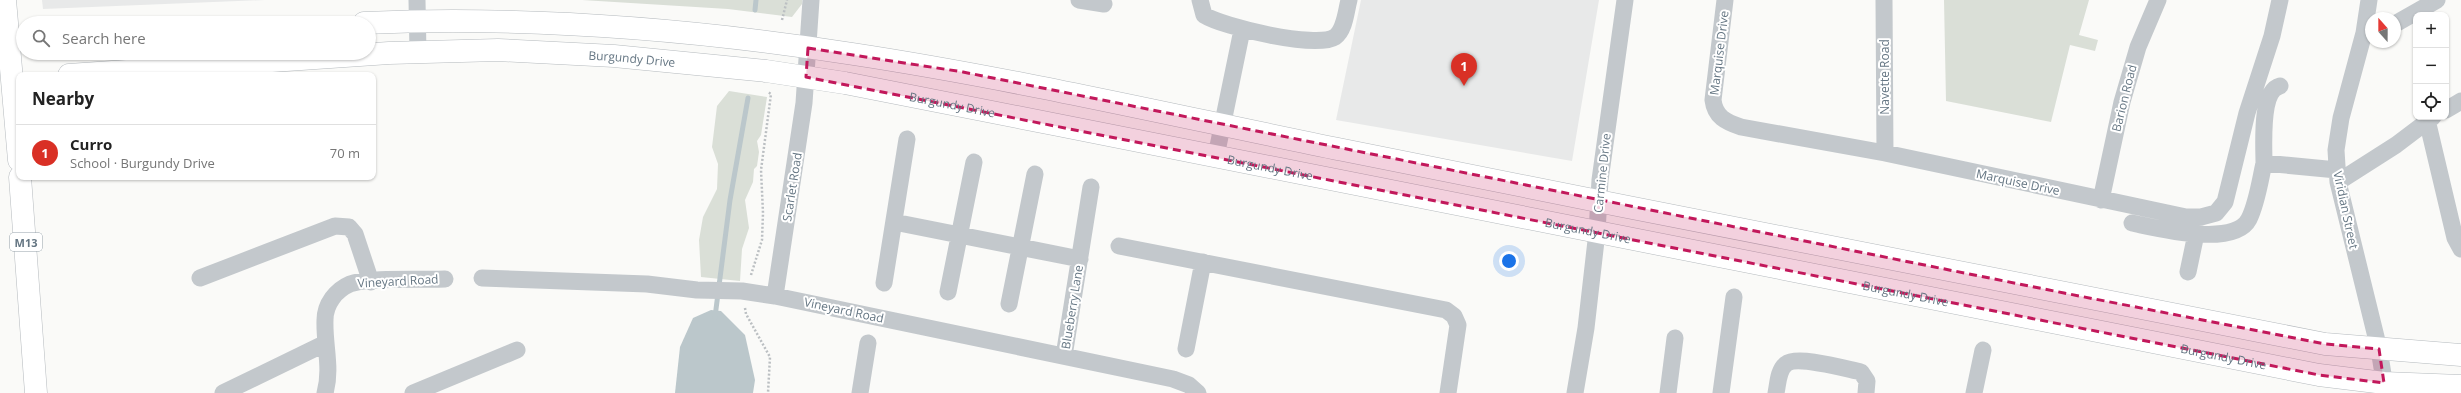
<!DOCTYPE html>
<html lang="en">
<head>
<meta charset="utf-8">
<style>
	body { margin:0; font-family:"Open Sans",sans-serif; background:#f2f2f2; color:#222 }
	.controls { position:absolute; right:12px; top:12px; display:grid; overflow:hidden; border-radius:8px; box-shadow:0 1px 3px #0004 }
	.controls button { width:36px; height:36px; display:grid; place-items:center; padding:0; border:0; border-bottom:1px solid #e0e0e0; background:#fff; color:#222; font:20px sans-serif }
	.compass { position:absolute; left:2365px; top:12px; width:36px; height:36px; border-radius:50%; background:#fff; box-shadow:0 1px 3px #0004; rotate:339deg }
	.you { position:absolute; left:1509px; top:261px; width:14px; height:14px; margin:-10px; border:3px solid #fff; border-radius:50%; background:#1a73e8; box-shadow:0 0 0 6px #1a73e833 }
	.badge { display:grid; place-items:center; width:26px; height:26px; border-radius:50%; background:#d93025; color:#fff; font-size:13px; font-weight:700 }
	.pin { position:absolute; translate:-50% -33px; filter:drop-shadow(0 1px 2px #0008) }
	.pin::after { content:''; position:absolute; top:21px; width:14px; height:12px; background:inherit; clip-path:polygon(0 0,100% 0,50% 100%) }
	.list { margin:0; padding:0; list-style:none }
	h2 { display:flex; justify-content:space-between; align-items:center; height:52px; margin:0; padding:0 16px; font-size:17px }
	h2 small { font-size:13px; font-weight:400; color:#767676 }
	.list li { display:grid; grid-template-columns:26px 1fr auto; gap:12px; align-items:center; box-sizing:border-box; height:56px; padding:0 16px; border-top:1px solid #e0e0e0 }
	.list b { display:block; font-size:15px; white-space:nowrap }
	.list p { margin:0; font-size:13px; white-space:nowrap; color:#767676 }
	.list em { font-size:13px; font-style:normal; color:#767676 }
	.icon { flex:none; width:22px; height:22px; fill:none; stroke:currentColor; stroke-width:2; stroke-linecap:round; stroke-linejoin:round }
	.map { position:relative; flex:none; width:2461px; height:393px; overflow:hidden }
	.search { position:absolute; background:#fff; box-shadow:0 1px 3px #0004; left:16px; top:16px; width:360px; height:44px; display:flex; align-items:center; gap:10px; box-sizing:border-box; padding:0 14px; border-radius:22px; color:#767676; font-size:15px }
	.panel { position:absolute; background:#fff; box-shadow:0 1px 3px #0004; left:16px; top:72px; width:360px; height:108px; border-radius:8px }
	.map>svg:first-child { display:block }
</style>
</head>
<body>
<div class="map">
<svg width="2461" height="393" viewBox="0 0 2461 393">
	<rect width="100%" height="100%" fill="#fafaf8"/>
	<path fill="#e8e9e9" d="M42,0H265L43,9Z
		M1361,0H1599L1572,161L1336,120Z"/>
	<path fill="#dadfd7" d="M582,0H802V4L792,17L728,9Z
		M1944,0H2089L2079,35L2098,40L2095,51L2070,45L2051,122L1946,101Z
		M729,91L767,97L761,135L757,141L759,152L757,166L754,169L753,182L745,200L749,228L742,249L740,281L701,277L699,240L703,217L717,189L718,164L712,147L717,106Z"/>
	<path fill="#bbc7cb" d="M711,310L721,311L745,335L755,380L753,393H675L680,347L693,318Z"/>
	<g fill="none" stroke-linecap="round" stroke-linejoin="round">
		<path stroke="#bbc7cb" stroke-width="5" d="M755,10L756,0
			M715,317L730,200L748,98"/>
		<defs>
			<g id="major">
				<path d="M5,0L19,160"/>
				<path d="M364,23C527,16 692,29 853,54C1017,79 1180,117 1343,150C1670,216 1997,280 2325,344L2461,355"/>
				<path id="s1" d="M69,75L389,53L498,50L614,56L766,71L845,83L1058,125L2319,375L2384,383L2461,386"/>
				<path d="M20,177L36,393"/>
			</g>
		</defs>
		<use href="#major" stroke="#b5babe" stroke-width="23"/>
		<path stroke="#bbbfc2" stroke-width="2.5" stroke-dasharray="2 2" stroke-linecap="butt" d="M782,20L787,0
			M751,275L762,240L763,213L761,170L771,94L768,92
			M745,308L746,314L770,357L768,393"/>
		<path stroke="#c3c8cc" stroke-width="17" d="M417,0L418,53
			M1079,0L1104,4
			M1200,0L1204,15C1223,27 1316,49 1335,37C1345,30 1346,11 1349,0
			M1725,0L1713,100C1715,117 1726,122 1741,127L1885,153L2186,217H2201L2216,213L2225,202L2247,113L2272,36L2280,0
			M1884,0L1885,153
			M2369,0L2364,33L2341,118L2336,150L2338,182L2379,349L2386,393
			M2395,24L2437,0
			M2446,110L2461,101
			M2427,120L2455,238L2461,249
			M1216,156L1242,30
			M2264,163C2264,145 2260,91 2280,86
			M2338,182L2396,145L2433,117
			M2101,200L2122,102L2138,47L2158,0
			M894,222L1080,259
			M2132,223C2157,228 2234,248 2249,219C2257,203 2260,181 2264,163L2337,170
			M1119,246L1446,310L1454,316L1458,325L1448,393
			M2188,272L2196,234
			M200,278L335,226L349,227L355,234L371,282
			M482,278L647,284L697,290L742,291L775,296L1173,379L1189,385L1198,393
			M884,283L907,139
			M948,292L974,162
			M775,296L804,103L811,0
			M1009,304L1035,174
			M1186,349L1203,262
			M1064,356L1091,187
			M223,393L326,343
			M325,393C332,368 324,345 325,320C325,304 336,290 350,284C367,277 424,280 445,279
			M413,393L517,350
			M860,393L868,343
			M1575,393L1586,328L1597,232L1600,180L1625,0
			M1668,393L1675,338
			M1721,393L1734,297
			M1776,393C1778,384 1778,370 1786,364C1797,355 1846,369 1861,372L1867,381L1866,393
			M1974,393L1983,350"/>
		<use href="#major" stroke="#fff" stroke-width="22"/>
	</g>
	<path fill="#c2185b" fill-opacity="0.2" stroke="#c2185b" stroke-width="3" stroke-dasharray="8 5" stroke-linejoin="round" d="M808,48L963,72L2064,293L2325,344L2379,349L2384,383L2319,375L806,77Z"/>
	<g text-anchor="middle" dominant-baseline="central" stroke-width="4" stroke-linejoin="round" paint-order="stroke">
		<rect fill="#fff" stroke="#939fa8" stroke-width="1" x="10" y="233" width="32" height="18" rx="3"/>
		<g font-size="11" font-weight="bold" fill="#657683">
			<text x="26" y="242">M13</text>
		</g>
		<g font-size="12" fill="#657683" stroke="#fff">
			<text transform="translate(1719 53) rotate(-83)">Marquise Drive</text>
			<text stroke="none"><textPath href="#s1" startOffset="564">Burgundy Drive</textPath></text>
			<text transform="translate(1884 77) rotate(-90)">Navette Road</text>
			<text transform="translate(2124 98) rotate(-76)">Barion Road</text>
			<text stroke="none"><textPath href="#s1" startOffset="888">Burgundy Drive</textPath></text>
			<text stroke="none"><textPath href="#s1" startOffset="1212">Burgundy Drive</textPath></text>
			<text transform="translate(1602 173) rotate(-84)">Carmine Drive</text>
			<text transform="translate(2018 182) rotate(12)">Marquise Drive</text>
			<text transform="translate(792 187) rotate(-81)">Scarlet Road</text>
			<text transform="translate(2346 210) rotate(78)">Viridian Street</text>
			<text stroke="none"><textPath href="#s1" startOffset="1536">Burgundy Drive</textPath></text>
			<text transform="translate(398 281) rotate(-3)">Vineyard Road</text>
			<text stroke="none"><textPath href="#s1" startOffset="1860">Burgundy Drive</textPath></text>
			<text transform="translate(1072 307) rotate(-81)">Blueberry Lane</text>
			<text transform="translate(844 310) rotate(12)">Vineyard Road</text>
			<text stroke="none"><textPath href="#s1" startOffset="2184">Burgundy Drive</textPath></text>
		</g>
	</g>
</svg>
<div class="controls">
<button>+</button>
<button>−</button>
<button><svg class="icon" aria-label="locate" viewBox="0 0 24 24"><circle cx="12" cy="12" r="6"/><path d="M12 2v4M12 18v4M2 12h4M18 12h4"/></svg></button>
</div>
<svg class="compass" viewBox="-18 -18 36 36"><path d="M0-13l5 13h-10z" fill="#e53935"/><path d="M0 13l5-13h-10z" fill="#767676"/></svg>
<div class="you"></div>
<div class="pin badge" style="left:1464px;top:86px">1</div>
<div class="search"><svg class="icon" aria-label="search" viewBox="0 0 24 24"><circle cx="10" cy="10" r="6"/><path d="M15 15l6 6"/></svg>Search here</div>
<section class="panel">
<h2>Nearby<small></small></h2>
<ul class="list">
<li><span class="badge">1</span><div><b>Curro</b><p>School · Burgundy Drive</p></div><em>70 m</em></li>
</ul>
</section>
</div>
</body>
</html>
